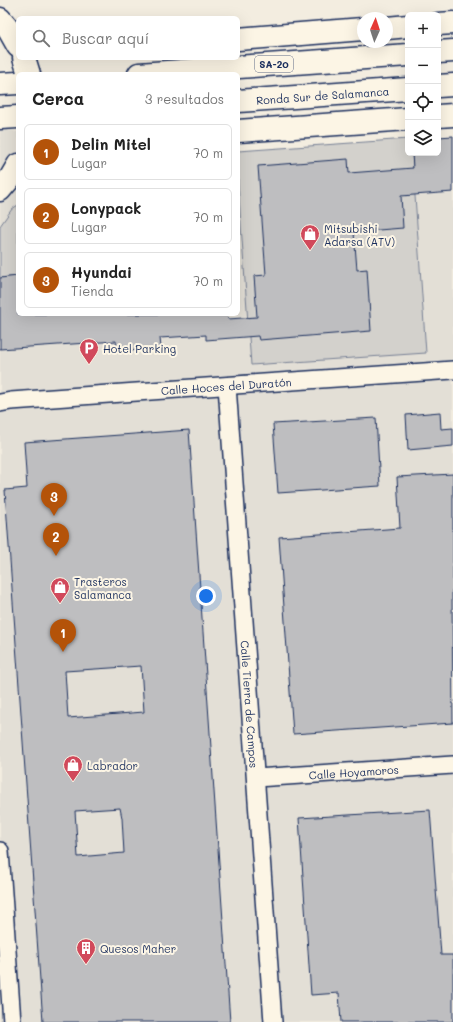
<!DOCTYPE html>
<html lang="es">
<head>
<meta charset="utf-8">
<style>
	body { margin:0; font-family:Mali,sans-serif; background:#f2f2f2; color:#222 }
	.controls { position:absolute; right:12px; top:12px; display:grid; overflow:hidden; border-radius:6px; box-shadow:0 4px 16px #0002 }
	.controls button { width:36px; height:36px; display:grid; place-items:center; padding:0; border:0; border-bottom:1px solid #e0e0e0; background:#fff; color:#222; font:20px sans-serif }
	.compass { position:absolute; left:357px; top:12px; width:36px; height:36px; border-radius:50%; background:#fff; box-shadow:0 4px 16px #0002; rotate:3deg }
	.you { position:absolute; left:206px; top:596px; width:14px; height:14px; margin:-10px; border:3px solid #fff; border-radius:50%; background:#1a73e8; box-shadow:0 0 0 6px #1a73e833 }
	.badge { display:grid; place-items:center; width:26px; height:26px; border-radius:50%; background:#b45309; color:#fff; font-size:13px; font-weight:700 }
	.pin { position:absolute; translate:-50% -33px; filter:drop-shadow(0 1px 2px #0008) }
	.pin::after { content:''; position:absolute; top:21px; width:14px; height:12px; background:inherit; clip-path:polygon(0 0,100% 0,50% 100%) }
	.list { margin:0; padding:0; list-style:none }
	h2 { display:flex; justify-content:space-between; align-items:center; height:52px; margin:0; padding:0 16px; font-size:17px }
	h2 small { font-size:13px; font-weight:400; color:#767676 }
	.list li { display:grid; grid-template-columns:26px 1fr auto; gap:12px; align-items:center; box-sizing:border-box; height:56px; margin:0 8px 8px; padding:0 8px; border:1px solid #e0e0e0; border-radius:6px }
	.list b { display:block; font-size:15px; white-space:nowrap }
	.list p { margin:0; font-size:13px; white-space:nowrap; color:#767676 }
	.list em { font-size:13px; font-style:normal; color:#767676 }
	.icon { flex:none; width:22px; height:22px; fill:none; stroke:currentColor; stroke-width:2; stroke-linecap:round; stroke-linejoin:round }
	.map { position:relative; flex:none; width:453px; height:1022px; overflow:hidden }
	.search { position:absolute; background:#fff; box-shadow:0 4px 16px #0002; left:16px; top:16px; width:224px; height:44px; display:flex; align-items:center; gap:10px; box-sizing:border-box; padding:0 14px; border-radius:6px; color:#767676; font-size:15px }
	.panel { position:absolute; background:#fff; box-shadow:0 4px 16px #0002; left:16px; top:72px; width:224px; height:244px; border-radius:6px }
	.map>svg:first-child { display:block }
</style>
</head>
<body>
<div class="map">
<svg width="453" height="1022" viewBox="0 0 453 1022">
	<rect width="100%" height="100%" fill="#f3ede0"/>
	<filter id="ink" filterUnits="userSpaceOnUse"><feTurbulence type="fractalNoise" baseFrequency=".025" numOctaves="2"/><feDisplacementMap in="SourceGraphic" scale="8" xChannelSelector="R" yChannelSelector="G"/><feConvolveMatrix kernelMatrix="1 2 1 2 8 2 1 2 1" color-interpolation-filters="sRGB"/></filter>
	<g filter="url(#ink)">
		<path fill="#e3dfd6" d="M0,128L18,132V314H238V151L408,139V153H438V137L453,136V1022H0Z"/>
		<path fill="#d3d1cc" stroke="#778095" d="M408,139V153H412L426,353L251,365L238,183V151Z
			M18,205V276L0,278V226L12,209Z"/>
		<path fill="#bebec0" stroke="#1b2f5e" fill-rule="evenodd" d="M453,136V192L401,196L403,228L354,232L357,270L367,269L371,331L259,340L258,336L206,340V335L160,338L161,348L117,352L116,341L0,349V278L18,276V314H227L228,319L257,317L254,276L266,275L258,166L348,159L349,173L413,168L412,153H438V137Z
			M440,412L441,429L453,428V446L408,450L406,415Z
			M376,418L380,486L278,493L273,424Z
			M189,430L230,1022H43L5,490L27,488L24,442ZM141,666L144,712L68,718L65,671ZM120,808L122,818L124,853L78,857L75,811Z
			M453,474V590H452L453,723L293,734L279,537L400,528L397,477Z
			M430,810L441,955H453V1022H341L339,993L311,995L299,818Z"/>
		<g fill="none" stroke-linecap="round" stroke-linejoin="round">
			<defs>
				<g id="minor">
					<path id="s1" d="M227,386L273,1022"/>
					<path id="s2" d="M0,403L11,401C158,390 306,380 453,370"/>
					<path id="s3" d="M256,778L453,765"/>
					<path d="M0,851L12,1022"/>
				</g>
				<g id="trunk">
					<path d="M0,19L9,30L18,46"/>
					<path d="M438,24L453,23"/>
					<path d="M387,28L408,26"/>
					<path d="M238,39L363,29"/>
					<path d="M438,52L453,51"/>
					<path d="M24,58L29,74"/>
					<path d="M139,74L408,55"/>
					<path d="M0,84L18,83"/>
					<path d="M438,86L453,85"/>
					<path id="s4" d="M238,101L408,89"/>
					<path d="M438,116L453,115"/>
					<path d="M0,118L18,117"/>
					<path d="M238,131L408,119"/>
					<path d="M0,190L11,177L18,165"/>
				</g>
			</defs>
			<use href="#minor" stroke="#1b2f5e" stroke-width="20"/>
			<use href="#trunk" stroke="#1b2f5e" stroke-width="25"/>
			<use href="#minor" stroke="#fcf5e5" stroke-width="17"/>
			<use href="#trunk" stroke="#fcf5e5" stroke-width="22"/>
		</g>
	</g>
	<defs>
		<symbol id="shop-pin" viewBox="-11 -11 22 30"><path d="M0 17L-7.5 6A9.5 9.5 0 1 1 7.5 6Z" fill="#d1495b" stroke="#fcf5e5"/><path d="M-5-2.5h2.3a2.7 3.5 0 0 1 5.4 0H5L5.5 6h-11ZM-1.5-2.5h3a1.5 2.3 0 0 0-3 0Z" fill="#fff"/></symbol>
		<symbol id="parking-pin" viewBox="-11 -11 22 30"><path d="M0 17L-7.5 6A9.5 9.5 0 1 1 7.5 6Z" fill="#d1495b" stroke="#fcf5e5"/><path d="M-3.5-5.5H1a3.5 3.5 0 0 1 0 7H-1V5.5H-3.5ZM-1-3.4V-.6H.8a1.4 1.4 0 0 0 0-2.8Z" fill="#fff"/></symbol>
		<symbol id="building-pin" viewBox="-11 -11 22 30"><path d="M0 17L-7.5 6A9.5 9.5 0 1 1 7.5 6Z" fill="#d1495b" stroke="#fcf5e5"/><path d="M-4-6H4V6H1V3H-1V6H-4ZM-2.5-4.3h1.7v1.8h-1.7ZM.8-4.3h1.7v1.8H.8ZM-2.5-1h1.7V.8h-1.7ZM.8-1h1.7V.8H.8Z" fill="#fff"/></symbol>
	</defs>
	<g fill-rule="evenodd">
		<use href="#shop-pin" x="299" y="223" width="22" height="30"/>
		<use href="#parking-pin" x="78" y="337" width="22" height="30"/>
		<use href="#shop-pin" x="49" y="576" width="22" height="30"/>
		<use href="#shop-pin" x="62" y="754" width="22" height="30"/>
		<use href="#building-pin" x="75" y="937" width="22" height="30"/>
	</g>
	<g text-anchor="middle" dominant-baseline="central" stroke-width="4" stroke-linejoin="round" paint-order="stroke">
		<rect fill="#fcf5e5" stroke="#5e6a86" stroke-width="1" x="255" y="56" width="38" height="16" rx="3"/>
		<g font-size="10" font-weight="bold" fill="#1b2f5e">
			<text x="274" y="64">SA-20</text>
		</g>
		<g font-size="11" fill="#1b2f5e" stroke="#fcf5e5">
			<text stroke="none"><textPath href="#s4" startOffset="85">Ronda Sur de Salamanca</textPath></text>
			<text stroke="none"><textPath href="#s2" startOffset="227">Calle Hoces del Duratón</textPath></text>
			<text stroke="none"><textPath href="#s1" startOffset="319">Calle Tierra de Campos</textPath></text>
			<text stroke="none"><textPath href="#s3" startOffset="98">Calle Hoyamoros</textPath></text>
		</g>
		<g font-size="11" fill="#1b2f5e" stroke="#fcf5e5" text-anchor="start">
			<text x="324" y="228">Mitsubishi<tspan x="324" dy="13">Adarsa (ATV)</tspan></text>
			<text x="103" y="348">Hotel Parking</text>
			<text x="74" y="581">Trasteros<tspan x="74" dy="13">Salamanca</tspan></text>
			<text x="87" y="765">Labrador</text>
			<text x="100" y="948">Quesos Maher</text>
		</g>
	</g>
</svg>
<div class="controls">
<button>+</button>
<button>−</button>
<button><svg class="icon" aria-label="locate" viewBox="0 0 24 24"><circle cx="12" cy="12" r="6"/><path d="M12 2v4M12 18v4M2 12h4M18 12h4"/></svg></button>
<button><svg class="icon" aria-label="layers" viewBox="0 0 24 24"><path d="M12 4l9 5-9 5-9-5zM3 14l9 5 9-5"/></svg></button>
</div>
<svg class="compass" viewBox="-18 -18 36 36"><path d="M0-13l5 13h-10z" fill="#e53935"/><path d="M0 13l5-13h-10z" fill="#767676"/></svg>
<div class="you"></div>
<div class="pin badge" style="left:63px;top:652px">1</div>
<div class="pin badge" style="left:56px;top:556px">2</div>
<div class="pin badge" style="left:54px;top:516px">3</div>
<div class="search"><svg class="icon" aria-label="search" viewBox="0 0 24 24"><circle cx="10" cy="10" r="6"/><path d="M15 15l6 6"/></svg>Buscar aquí</div>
<section class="panel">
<h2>Cerca<small>3 resultados</small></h2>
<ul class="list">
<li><span class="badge">1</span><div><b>Delin Mitel</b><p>Lugar</p></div><em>70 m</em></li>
<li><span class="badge">2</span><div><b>Lonypack</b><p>Lugar</p></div><em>70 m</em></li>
<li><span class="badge">3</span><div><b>Hyundai</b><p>Tienda</p></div><em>70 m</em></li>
</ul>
</section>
</div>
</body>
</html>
